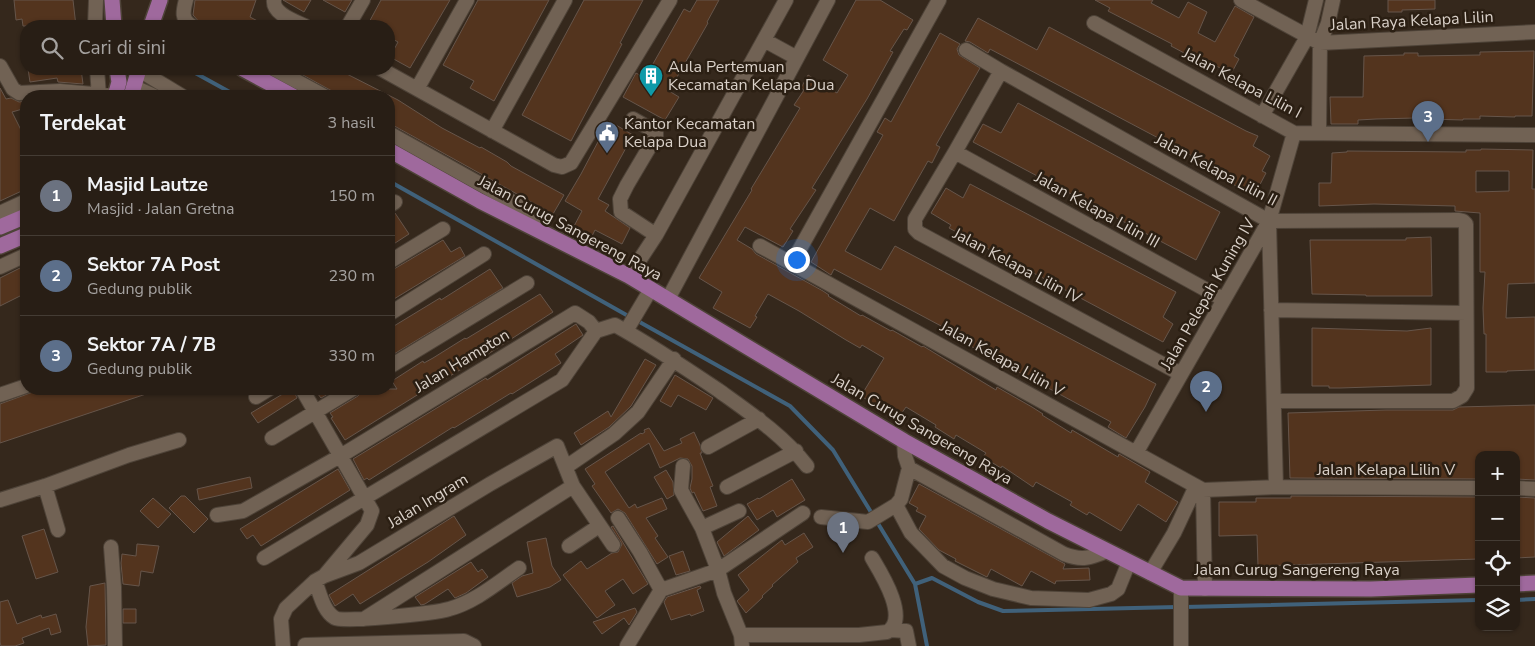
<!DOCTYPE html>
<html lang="id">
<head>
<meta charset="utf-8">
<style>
	body { margin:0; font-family:"Nunito Sans",sans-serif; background:#342b22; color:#f1f3f6 }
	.controls { position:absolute; right:15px; bottom:15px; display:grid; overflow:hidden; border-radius:10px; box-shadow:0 1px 4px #0004 }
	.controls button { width:45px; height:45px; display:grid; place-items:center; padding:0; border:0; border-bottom:1px solid #443c34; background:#281e15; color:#f1f3f6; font:25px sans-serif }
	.you { position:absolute; left:796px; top:259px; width:18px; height:18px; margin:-12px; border:4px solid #fff; border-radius:50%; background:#1a73e8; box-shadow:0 0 0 8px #1a73e833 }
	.badge { display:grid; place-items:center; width:32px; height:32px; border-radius:50%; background:#db2777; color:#fff; font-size:16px; font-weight:700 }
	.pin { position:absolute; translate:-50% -41px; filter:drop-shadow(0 1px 2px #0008) }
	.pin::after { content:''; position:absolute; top:26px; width:18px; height:15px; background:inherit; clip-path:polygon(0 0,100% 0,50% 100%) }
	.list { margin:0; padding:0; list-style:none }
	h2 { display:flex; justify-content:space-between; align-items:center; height:65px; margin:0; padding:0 20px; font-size:21px }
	h2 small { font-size:16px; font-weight:400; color:#a5a2a0 }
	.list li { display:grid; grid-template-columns:32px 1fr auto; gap:15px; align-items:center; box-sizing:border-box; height:80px; padding:0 20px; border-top:1px solid #443c34 }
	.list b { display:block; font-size:19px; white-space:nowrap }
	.list p { margin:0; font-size:16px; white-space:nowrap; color:#a5a2a0 }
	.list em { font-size:16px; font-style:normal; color:#a5a2a0 }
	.icon { flex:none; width:28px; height:28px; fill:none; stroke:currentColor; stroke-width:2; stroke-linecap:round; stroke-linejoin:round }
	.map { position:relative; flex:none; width:1535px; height:646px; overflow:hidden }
	.search { position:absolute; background:#281e15; box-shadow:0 1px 4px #0004; left:20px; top:20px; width:375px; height:55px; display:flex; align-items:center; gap:12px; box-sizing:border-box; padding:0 18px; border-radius:20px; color:#a5a2a0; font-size:19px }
	.panel { position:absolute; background:#281e15; box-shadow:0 1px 4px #0004; left:20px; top:90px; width:375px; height:305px; border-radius:20px }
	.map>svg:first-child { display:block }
</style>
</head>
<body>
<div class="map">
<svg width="1535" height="646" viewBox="0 0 1535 646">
	<rect width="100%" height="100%" fill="#35281c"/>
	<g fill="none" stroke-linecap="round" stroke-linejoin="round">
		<path stroke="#40617a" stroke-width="4" d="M188,69L237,96
			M389,181L630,317
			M636,320L790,406L833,450L915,584L927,646
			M915,584L932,578L978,602L1003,611L1177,607
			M1516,600L1535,599
			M1184,607L1479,600"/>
	</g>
	<path fill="#53341e" stroke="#66554a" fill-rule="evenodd" d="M14,0H73L76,26H23L22,19L16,20Z
		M195,0H256L250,17L267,26H210L200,23L193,15Z
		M283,0H311L304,12Z
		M323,0H352L345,12Z
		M381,0H450L410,68L390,57L398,42L389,37V26H367Z
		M478,0H549L494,101L470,88L474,81L443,65Z
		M584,0H643L620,43L622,44L571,141L522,115Z
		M697,0H719L707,22L708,23L669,91L679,97L665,120L623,97L636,73L645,78L684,9L690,12Z
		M856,0H880L913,20L907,30L904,29L890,51L893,52L867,99L812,188L816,190L790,229L793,231L783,247L745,227L737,240L752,249L756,254L823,291L829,295L828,296L861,316L862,315L891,331L892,330L922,347L923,346L996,390L997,387L1032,407L1043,414L1042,415L1071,433L1072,430L1118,457L1119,454L1150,472L1145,482L1178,502L1166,522L1138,504L1121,531L1089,512L1087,515L1070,505L1072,502L1036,482L1033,487L1002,466L1001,468L983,457L986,453L956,435L954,439L935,427L936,425L906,407L901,414L882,402L879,407L861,396L884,358L862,345L860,348L846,340L799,311L768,294L755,316L757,317L750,328L713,308L722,292L699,278L752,190L751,189L800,108L794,105L804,90L801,88L808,75L837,93L848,75L823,60Z
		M1095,0H1153L1151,3L1179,18L1188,2L1207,12L1198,33L1215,42L1235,6L1254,17L1234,56L1239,59L1231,74L1200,57L1198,61L1187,56L1188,55L1171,46L1172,44L1108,11L1110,8Z
		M1388,0H1435V9L1402,10V12H1388Z
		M978,18L1037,50L1049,27L1246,131L1258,136L1253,146L1270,156L1262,171L1266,173L1254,196L1229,182L1232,177L990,49L988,53L970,42L965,41Z
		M940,33L960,44L957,49L959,55L980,68L936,145L940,147L932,163L928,161L894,221L870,208L845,251L881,270L895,246L1156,384L1145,407L1126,438L1108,427L1111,422L941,330L943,327L834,269L831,275L811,262L883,135L877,132L885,118L891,122Z
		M1534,51L1532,116H1515V117L1480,116V119H1463V120L1427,119V121H1415V118L1376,119L1358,120V124H1331L1330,97H1363L1364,56L1404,55V53H1418V56L1480,55V52Z
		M28,69H81L83,84L58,82L57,78L30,82Z
		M292,69H337L398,100L442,128L480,148L481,147L507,162L511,166L564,195L553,214L389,123V96H341Z
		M0,88L6,99L11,98L19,102L26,101V108L12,112L26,140V189L0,201Z
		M1018,103L1220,212L1196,260L973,142L983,124L1001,133Z
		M609,121L633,135L598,199L609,205L605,211L630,228L622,244L595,230L590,240L572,230L582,211L565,201L581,174Z
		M1481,149L1533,150L1532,189H1535V283L1508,284L1506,318L1535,317V370L1507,371V372H1486V334H1484L1483,308L1485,272H1480V213L1455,211V206L1374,204L1319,206V183H1331L1332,153L1347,152V151L1466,152V150H1481ZM1476,171H1509V191L1476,192Z
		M970,184L1176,292L1163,317L1173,324L1163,342L949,228L951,225L931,213L946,188L963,198Z
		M395,213L409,234L389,247V215Z
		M1431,237L1432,296H1366V295L1312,294L1310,240H1406V238Z
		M443,240L451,252L460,247L465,256L389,302V272Z
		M26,265V293L0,306V278Z
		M490,269L503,288L389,357V329L440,298L441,300Z
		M540,294L553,312L488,354V353L430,388V387L345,440L331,418L333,417L330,413L358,396L362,389H397L392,381L423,361L424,363L433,358L465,338L466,339Z
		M576,324L583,335L555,354L561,363L512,394L511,393L454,428L453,427L369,480L367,478L364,480L353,459L486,378L487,380Z
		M1312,328L1407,331L1431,328V385L1340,388H1329V386H1312Z
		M645,359L656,365L631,406L609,427L581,445L574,433L608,411L611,417Z
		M675,375L713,398L706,410L678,395L671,407L660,401Z
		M41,389H155V391L0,443V404Z
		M291,389H293L297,398L258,423L251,413Z
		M314,389H337L321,398Z
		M1535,405V480L1516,479V455H1479V479L1290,478L1288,413L1386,410H1453L1459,407Z
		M649,428L664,451L682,443L680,439L694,432L700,445L702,453H700L713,486L710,487L717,506L703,511L694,492L692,493L690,488L692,479V466L688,459L680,458L660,468L649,443L605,472L629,508L635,504L637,508L662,498L667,509L646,518L658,536L655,538L668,557L657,564L625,513L618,509L611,513L592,486L595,484L585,469L641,433L642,434L645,432L644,430Z
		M338,469L350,490L261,546L253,535L247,539L240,529Z
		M666,470L673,482L674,495L667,499L654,477Z
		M250,477L252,488L199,500L197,489Z
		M792,479L805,500L777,517L773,510L757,520L747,504L758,498L759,499Z
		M919,484L1065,564L1063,569L1089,568L1090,580L1056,581L1055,584L1031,571L1022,586L991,569L987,577L955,561L956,559L939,550L919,529L926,516L916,511L918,508L909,503Z
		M181,496H185L208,519L194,533L169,508Z
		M1291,496L1479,497V559L1258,566L1257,535L1219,536V502H1256V498H1291Z
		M1516,497L1535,498V557L1516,558Z
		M153,498L171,514L158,528L140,511Z
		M454,516L466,535L428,562L360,604L353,594L335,606L329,595Z
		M748,516L759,530L724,556L717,542Z
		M613,526L648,584L633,594L623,579L605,591L615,605L597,618L563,575L581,561L587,569L612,553L618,552L622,544L611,527Z
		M44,529L58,572L36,579L22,536Z
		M804,533L813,547L796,558L798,562L772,585L773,586L762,596L763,597L746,613L737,601L749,590L738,575L782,540L785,545Z
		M546,538L552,566L561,580L550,587L517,597L512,583L522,576L533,573L527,542Z
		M137,544L159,546L153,573L141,571L139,586L123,584L121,563L122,554L136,556Z
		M683,551L690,571L676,575L669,556Z
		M471,562L478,572L482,569L488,577L466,593L455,598L448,589L425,604L421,605L415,597Z
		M105,583L106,645L88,646L86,627L90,586Z
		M700,586L701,588L697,590L704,611L691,616L690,614L671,620L664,602L667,597Z
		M8,600L17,624L41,615L42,618L56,614L61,632L51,635L49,628L22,638L24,643L15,646H1L0,642V602Z
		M635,608L637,612L629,625L624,618L602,634L593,622Z
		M123,609H136V623H123Z"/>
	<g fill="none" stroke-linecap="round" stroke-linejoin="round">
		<defs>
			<path id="minor" d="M186,0C183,11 181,20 192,26
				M274,0C272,14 295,21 305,26
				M1241,0L1320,43L1535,32
				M1094,23L1294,133L1535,135
				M95,26L96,0
				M348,26L363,0
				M764,40L797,58
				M966,50L1001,71
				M0,66L13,89L19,93L60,91L115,96
				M97,69L99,96
				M274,69L324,96
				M381,69L554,165L562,167L571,163L670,0
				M139,70L182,96
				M134,87L154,96
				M417,89L467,0
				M1262,116L1307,37L1316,0
				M633,119L656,132V136L627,185L620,199L621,212L656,235
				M492,131L565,0
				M389,133L539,217
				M1319,133L1320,43L1328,23L1333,0
				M955,152L1223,299
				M389,206L395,202
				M0,213L26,201
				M1269,222L1276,487
				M760,246L1203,490L1276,487L1479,488
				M389,262L443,229
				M792,263L939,0
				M0,267L26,255
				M629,276L656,235L786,0
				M668,299L828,0
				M1271,310L1466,313
				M389,314L484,254
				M596,331L615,325C651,345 684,367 718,390C750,413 783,435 807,466
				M626,331L651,289
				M389,367L527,283
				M1181,374L919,233L915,229V219L955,152L1001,71L1269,221L1459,220L1463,221L1466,224L1467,388L1462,396L1453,401H1274
				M302,389L372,511L367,525L325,575
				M0,395L26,386
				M256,397L269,389
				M272,438L353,389
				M708,447L759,419
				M1136,453L1269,221L1294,133
				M683,466L681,490L702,528
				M566,467L614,434L638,412L674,359
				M909,468L1064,554C1082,561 1090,558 1107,551
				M45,486L58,530
				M727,487L796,451
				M1516,488L1535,489
				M1203,490L1205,589
				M0,500L45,486L129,455L179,440
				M896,505L911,533L943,566L965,578L993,589L1031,598L1089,600L1111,594L1118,589L1129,562
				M217,515L243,511L342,455L575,313L589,322L596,331L562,380L264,558
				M821,517L868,522L896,505L901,499L909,468L905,456L904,441
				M618,518L640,552L661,590
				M569,546L599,526
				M111,547L114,587L115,646
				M1150,573L1174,533L1196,486
				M315,581C320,593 323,611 335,618C344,623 436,613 449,609C475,602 497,583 519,568
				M1181,588V646
				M364,619L573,486
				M891,630L906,631L909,646
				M741,635L724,593L718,570L803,513
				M305,645L464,641L474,646
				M283,646L281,619L286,608L315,581L324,576L359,563L490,484L557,446L573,486L613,545
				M627,646L661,590L718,570L702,528L739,511
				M742,646L741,635H859L887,632C910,619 881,573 872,558"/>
			<path id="major" d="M112,0L114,26
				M151,26L160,0
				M243,69L293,96
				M115,96L119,82L117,69
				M131,96L139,69
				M389,150L480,201L629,276L904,441L1048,521L1181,588L1371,589L1479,585
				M0,227L26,216
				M0,246L26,235
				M1516,584L1535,583"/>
		</defs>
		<use href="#minor" stroke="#4e4338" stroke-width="16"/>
		<use href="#major" stroke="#4e4338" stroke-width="18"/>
		<use href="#minor" stroke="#716254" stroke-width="14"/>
		<use href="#major" stroke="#9f699d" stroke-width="15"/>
	</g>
	<defs>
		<symbol id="building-pin" viewBox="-11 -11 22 30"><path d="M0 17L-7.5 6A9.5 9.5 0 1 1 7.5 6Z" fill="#0f9aa8" stroke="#2b1f13"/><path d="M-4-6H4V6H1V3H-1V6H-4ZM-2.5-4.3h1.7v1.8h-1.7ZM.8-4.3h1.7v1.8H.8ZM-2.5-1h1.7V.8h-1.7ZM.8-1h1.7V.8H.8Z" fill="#fff"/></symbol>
		<symbol id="civic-pin" viewBox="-11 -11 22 30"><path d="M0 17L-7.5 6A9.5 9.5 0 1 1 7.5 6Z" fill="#5c6f8a" stroke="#2b1f13"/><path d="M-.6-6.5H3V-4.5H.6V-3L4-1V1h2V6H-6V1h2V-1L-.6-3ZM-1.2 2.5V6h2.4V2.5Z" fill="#fff"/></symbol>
	</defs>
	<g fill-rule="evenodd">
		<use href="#building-pin" x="637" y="62" width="28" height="38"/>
		<use href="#civic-pin" x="593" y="119" width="28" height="38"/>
	</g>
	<g text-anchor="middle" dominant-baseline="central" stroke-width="5" stroke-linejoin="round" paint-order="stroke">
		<g font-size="16" fill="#d9d0c8" stroke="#2b1f13">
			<text transform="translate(1412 21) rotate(-3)">Jalan Raya Kelapa Lilin</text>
			<text transform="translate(1242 83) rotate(28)">Jalan Kelapa Lilin I</text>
			<text transform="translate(1216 170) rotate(28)">Jalan Kelapa Lilin II</text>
			<text transform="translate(1097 210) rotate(29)">Jalan Kelapa Lilin III</text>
			<text transform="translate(570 228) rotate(28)">Jalan Curug Sangereng Raya</text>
			<text transform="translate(1017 266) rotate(28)">Jalan Kelapa Lilin IV</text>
			<text transform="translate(1208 294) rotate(-60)">Jalan Pelepah Kuning IV</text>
			<text transform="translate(1002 359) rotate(29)">Jalan Kelapa Lilin V</text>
			<text transform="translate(462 361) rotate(-31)">Jalan Hampton</text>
			<text transform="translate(922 429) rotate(30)">Jalan Curug Sangereng Raya</text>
			<text x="1386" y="470">Jalan Kelapa Lilin V</text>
			<text transform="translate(428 501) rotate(-31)">Jalan Ingram</text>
			<text x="1297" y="570">Jalan Curug Sangereng Raya</text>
		</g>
		<g font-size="16" fill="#d9d0c8" stroke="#2b1f13" text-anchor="start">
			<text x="668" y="67">Aula Pertemuan<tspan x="668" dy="18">Kecamatan Kelapa Dua</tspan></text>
			<text x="624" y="124">Kantor Kecamatan<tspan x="624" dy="18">Kelapa Dua</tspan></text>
		</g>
	</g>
</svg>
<div class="controls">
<button>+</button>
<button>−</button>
<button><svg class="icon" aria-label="locate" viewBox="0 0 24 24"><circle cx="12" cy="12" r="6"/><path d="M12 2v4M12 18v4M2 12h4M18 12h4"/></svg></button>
<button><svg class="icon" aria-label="layers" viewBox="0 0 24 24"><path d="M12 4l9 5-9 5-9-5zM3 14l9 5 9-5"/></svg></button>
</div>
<div class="you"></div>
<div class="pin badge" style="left:843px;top:553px;background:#6b7280">1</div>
<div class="pin badge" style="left:1206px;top:412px;background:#5c6f8a">2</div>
<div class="pin badge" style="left:1428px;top:142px;background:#5c6f8a">3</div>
<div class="search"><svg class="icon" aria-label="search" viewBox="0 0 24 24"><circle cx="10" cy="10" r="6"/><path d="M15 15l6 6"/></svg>Cari di sini</div>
<section class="panel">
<h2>Terdekat<small>3 hasil</small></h2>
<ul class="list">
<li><span class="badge" style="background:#6b7280">1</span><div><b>Masjid Lautze</b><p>Masjid · Jalan Gretna</p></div><em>150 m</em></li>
<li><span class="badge" style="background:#5c6f8a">2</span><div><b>Sektor 7A Post</b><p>Gedung publik</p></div><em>230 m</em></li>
<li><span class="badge" style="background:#5c6f8a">3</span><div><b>Sektor 7A / 7B</b><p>Gedung publik</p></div><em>330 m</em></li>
</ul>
</section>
</div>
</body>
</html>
